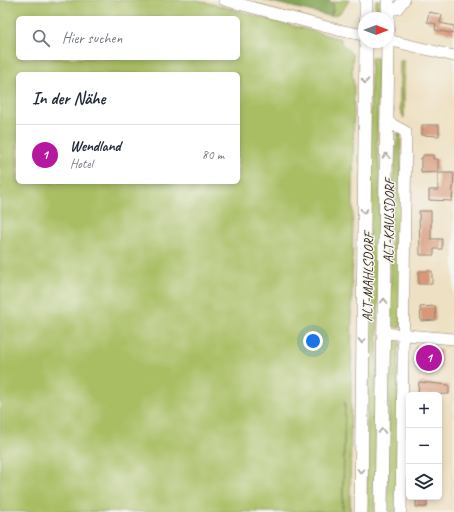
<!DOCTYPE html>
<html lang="de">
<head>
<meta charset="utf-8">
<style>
	body { margin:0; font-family:Caveat,sans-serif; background:#f6f6f7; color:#1f2937 }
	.controls { position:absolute; right:12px; bottom:12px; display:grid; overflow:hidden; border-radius:6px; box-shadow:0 2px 6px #0003 }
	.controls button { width:36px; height:36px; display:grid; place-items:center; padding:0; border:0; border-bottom:1px solid #e0e1e3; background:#fff; color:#1f2937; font:20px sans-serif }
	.compass { position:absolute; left:358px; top:12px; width:36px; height:36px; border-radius:50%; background:#fff; box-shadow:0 2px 6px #0003; rotate:90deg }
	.you { position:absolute; left:313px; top:341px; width:14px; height:14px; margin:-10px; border:3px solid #fff; border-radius:50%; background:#1a73e8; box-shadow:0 0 0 6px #1a73e833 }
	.badge { display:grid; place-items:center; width:26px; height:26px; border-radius:50%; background:#b5179e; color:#fff; font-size:13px; font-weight:700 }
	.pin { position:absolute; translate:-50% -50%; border:2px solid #fff; box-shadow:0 1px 4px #0006 }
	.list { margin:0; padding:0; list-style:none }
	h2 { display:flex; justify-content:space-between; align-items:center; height:52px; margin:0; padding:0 16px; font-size:17px }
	h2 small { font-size:13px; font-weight:400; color:#747a83 }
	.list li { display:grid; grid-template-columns:26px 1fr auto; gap:12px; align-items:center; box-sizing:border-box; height:60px; padding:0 16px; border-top:1px solid #e0e1e3 }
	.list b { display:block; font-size:15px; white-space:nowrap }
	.list p { margin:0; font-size:13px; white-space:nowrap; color:#747a83 }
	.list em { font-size:13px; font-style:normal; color:#747a83 }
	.icon { flex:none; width:22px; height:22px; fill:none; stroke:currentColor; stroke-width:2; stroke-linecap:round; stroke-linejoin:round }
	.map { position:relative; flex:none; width:454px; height:512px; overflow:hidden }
	.search { position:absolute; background:#fff; box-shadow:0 2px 6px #0003; left:16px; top:16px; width:224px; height:44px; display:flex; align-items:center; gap:10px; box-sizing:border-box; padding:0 14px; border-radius:6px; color:#747a83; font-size:15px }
	.panel { position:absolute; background:#fff; box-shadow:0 2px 6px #0003; left:16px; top:72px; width:224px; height:112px; border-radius:6px }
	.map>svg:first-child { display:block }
</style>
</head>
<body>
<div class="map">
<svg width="454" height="512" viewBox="0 0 454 512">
	<rect width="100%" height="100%" fill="#f6f6f2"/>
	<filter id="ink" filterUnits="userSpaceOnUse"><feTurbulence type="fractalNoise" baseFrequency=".025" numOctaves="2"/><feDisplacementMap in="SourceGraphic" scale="8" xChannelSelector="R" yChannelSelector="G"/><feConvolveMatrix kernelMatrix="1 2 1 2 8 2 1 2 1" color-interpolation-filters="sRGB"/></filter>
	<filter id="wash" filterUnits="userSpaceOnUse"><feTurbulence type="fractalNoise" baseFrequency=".012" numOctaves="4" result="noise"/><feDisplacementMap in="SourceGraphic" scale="16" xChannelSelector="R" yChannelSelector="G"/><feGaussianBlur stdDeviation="0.9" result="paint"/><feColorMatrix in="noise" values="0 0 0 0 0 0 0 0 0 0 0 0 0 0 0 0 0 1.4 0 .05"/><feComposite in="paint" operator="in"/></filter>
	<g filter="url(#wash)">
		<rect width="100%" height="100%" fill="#eee0c2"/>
		<path fill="#a9be63" stroke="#727440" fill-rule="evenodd" d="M0,0H198L341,39V43L353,55L352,73L354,85L350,512H343L345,402L342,512H0ZM18,18H238V58H18ZM18,74H238V182H18Z
			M342,0H349C344,9 341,15 330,16L334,10L332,2H338Z
			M376,0H383V16L376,15Z
			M371,58H378L377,147L380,174L375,512H366Z
			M400,61H404V118L400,109Z
			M398,133L401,134V327L397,328L390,323V311L392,192Z
			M392,338H399L400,347H398V512H387L390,340Z"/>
		<path fill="#86a559" stroke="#60683c" d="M264,0H329L334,6L330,16Z"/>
		<g id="blocks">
			<path fill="#d79778" d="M429,12L442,15L440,23L454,26V34L435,30L436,24L427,22Z
				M422,125H439V136L422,135Z
				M423,155H433V159H438V172L421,173V158H423Z
				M438,173H454L452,201L429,200V190H438Z
				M419,211H431V239H442V249H434V255H420Z
				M419,271H432V284H418Z
				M435,306L436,320L421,321L420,307Z
				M417,346L441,350V367H417Z
				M419,382L449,385V394L418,395Z
				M416,497H427V507H416Z"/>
		</g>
	</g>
	<g filter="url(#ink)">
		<use href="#blocks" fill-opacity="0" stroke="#948570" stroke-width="1"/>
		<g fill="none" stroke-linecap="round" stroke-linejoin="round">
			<defs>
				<path id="minor" d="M224,0L338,30L364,35
					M388,9H397L404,0
					M388,40L454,56
					M386,121L406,132L401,512
					M383,333L454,339"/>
				<path id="major" d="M366,18V0
					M388,41V0
					M361,512L366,42
					M381,512L388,42"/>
			</defs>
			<use href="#minor" stroke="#948570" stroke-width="12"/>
			<use href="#major" stroke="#948570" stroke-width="14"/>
			<use href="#minor" stroke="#fff" stroke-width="11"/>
			<use href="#major" stroke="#fff" stroke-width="13"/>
		</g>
		<defs><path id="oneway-chevron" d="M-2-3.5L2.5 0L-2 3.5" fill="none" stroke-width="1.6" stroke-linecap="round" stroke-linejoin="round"/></defs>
		<g stroke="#a79f9a">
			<use href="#oneway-chevron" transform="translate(365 81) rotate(91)"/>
			<use href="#oneway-chevron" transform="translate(386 156) rotate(-89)"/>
			<use href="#oneway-chevron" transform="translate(364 211) rotate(91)"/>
			<use href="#oneway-chevron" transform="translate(384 301) rotate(-89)"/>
			<use href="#oneway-chevron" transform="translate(362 341) rotate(91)"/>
			<use href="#oneway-chevron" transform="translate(382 431) rotate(-89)"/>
			<use href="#oneway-chevron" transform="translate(361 471) rotate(91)"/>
		</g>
	</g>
	<g text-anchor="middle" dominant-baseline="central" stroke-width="3" stroke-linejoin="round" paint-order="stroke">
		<g font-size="14" fill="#3b2a1e" stroke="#f6f6f2">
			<text transform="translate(389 221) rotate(-89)">ALT-KAULSDORF</text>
			<text transform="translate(368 277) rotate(-89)">ALT-MAHLSDORF</text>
		</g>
	</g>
</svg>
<div class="controls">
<button>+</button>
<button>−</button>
<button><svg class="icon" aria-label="layers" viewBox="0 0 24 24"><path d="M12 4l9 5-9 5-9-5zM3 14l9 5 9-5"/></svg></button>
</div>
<svg class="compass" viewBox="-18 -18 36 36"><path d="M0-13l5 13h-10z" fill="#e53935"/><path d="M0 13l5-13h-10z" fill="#747a83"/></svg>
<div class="you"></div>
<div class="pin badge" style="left:429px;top:358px">1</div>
<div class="search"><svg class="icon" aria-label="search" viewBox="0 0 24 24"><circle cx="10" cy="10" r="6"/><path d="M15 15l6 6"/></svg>Hier suchen</div>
<section class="panel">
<h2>In der Nähe<small></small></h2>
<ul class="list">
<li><span class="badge">1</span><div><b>Wendland</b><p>Hotel</p></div><em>80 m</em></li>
</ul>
</section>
</div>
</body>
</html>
